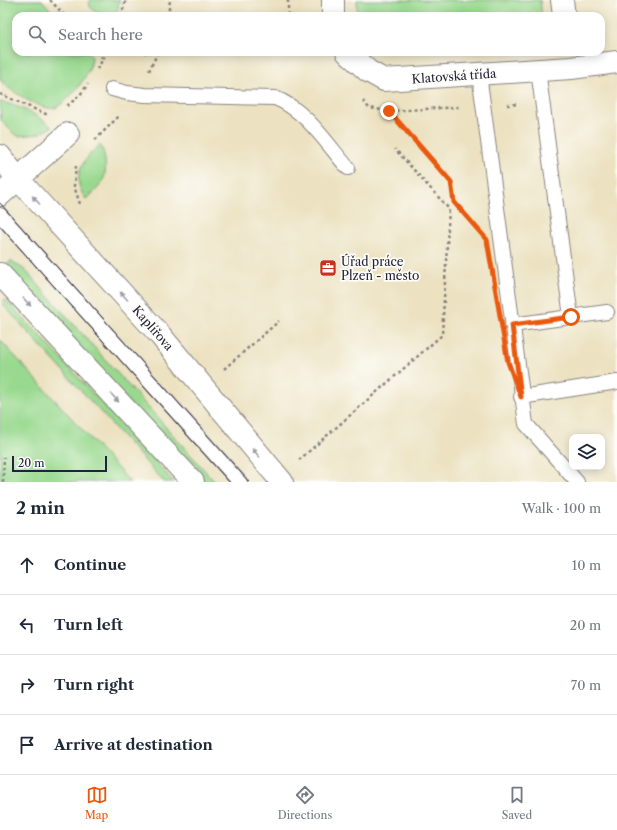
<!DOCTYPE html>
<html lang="en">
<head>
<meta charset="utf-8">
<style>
	body { margin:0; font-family:"Libre Caslon Text",serif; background:#f2f2f3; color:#1f2937 }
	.controls { position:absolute; right:12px; bottom:12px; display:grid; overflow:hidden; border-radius:8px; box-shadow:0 2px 10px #0003 }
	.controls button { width:36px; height:36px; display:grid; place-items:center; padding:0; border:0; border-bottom:1px solid #e0e1e3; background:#fff; color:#1f2937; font:20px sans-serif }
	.scale { position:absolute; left:12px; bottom:10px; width:95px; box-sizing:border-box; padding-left:4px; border:2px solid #22223b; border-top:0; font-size:11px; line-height:14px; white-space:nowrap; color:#22223b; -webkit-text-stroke:3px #fdfcf7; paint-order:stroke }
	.stop { position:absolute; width:12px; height:12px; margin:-9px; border:3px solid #ea580c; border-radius:50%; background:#fff }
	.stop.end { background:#ea580c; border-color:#fff; box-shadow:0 1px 4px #0008 }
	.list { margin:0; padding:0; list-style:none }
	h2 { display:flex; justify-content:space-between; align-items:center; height:52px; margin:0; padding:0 16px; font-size:17px }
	h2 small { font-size:13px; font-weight:400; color:#747a83 }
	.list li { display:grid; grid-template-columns:26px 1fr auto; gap:12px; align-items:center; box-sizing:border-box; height:60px; padding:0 16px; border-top:1px solid #e0e1e3 }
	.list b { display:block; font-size:15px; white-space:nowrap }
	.list em { font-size:13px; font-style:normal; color:#747a83 }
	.icon { flex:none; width:22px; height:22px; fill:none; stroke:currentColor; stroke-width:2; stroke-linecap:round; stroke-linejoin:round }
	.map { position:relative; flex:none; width:617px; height:482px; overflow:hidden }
	.search { position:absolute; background:#fff; box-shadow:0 2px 10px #0003; left:12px; right:12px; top:12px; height:44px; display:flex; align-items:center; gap:10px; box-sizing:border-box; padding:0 14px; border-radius:12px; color:#747a83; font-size:15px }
	.sheet { height:292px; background:#fff }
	nav { display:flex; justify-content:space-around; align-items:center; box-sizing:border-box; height:56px; border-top:1px solid #e0e1e3; background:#fff; font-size:11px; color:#747a83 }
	nav a { display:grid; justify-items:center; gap:2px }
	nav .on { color:#ea580c }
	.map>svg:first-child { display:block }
</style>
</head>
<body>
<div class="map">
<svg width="617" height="482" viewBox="0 0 617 482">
	<rect width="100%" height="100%" fill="#fdfcf7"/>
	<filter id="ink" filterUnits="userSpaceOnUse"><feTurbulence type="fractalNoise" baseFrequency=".025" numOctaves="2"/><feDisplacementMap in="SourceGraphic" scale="8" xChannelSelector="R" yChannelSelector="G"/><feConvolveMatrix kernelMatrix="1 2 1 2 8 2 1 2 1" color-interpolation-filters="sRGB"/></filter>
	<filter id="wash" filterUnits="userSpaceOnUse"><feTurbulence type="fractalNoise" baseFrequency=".012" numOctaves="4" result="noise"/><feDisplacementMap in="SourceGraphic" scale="16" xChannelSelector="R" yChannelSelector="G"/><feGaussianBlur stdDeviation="0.9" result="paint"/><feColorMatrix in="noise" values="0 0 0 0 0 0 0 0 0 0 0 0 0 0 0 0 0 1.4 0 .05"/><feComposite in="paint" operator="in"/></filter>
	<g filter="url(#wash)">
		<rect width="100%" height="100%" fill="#ece2c1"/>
		<path fill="#99d98f" stroke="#5e7e65" d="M0,0H42L56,16H16V52H88L92,57C92,74 70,99 56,108C41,111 10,91 0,80Z
			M89,0H120L116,15L100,16L90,7Z
			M357,0H540L542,16H357Z
			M0,102C17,104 39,116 52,127L38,134L19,136L14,134L1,120Z
			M100,145C106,153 108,175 101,184C97,190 91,195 86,199C70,178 82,160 100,145Z
			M11,261L25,270L215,482H201L14,275L8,263Z
			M5,299L46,342L174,482H164L8,310L3,304Z
			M0,340L130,482H0Z"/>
	</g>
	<g filter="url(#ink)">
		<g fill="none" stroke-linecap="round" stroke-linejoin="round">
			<defs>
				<path id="service" d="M538,70L571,317
					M479,74L526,424L577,482
					M112,89L127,93L145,95L275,98C306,110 327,144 348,168
					M0,215L240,482
					M512,325L607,312
					M521,397L617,382"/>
				<path id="minor" d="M333,0V16
					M562,0L564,16
					M347,52L368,71L384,80L571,68L617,62
					M0,195L68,134"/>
				<path id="tertiary" d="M0,156L18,179L160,335L282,482
					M0,274L193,482"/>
			</defs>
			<use href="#service" stroke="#87827e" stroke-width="16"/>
			<use href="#minor" stroke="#87827e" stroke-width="24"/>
			<use href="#tertiary" stroke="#87827e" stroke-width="24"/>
			<path stroke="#87827e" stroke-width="2.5" stroke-dasharray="3 3" stroke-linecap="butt" d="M50,0L65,16
				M288,0V16
				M121,16L126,0
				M168,16L170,0
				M132,53L180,52
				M103,59L107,52
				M97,69L103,59L97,52
				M149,71L158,52
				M0,94L48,115
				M363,101L369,108L389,111L460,107
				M507,105L518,104
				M67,106L80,95L88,84
				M389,111L451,182L454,202L474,225
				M95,140L120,115
				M76,166L74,186L80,204
				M224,369L279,321
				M299,460L442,335L449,209L395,149
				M3,482L4,457"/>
			<use href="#service" stroke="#fff" stroke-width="14"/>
			<use href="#minor" stroke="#fff" stroke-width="22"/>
			<use href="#tertiary" stroke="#fff" stroke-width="22"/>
			<path stroke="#22223b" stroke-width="1" d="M0,203L249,482
				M0,226L229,482"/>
		</g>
		<defs><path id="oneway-solid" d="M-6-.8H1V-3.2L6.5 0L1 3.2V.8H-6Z"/></defs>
		<g fill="#9c9ca7">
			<use href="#oneway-solid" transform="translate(36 200) rotate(-132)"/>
			<use href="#oneway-solid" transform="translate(124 296) rotate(-132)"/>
			<use href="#oneway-solid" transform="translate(27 302) rotate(47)"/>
			<use href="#oneway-solid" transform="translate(115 398) rotate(47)"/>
			<use href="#oneway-solid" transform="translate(256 453) rotate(-131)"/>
		</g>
	</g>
	<g fill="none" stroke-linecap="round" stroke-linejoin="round" filter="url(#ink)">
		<path stroke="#ea580c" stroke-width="5" d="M389,111L451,182L454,202L487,240L508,362L521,397L512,325L571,317"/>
	</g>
	<defs>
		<symbol id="office-square" viewBox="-11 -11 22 22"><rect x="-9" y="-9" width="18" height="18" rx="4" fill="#c8321e" stroke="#fdfcf7"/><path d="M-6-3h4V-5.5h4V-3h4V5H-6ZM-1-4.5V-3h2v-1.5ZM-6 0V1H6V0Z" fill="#fff"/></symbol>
	</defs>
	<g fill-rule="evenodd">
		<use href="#office-square" x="318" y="258" width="20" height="20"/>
	</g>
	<g text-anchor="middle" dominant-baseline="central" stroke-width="3.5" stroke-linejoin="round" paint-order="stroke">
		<g font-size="12" fill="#22223b" stroke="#fdfcf7">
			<text transform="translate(454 76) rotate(-4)">Klatovská třída</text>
			<text transform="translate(153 328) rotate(49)">Kaplířova</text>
		</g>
		<g font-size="12" fill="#22223b" stroke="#fdfcf7" text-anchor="start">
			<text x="341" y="261">Úřad práce<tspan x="341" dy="14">Plzeň - město</tspan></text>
		</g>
	</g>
</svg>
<div class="controls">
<button><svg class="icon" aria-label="layers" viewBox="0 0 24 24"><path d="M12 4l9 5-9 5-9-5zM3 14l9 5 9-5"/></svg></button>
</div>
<div class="scale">20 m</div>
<div class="stop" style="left:571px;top:317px"></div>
<div class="stop end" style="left:389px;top:111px"></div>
<div class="search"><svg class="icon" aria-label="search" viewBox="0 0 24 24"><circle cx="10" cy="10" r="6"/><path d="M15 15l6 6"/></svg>Search here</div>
</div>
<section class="sheet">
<h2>2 min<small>Walk · 100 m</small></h2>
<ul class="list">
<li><svg class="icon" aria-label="ahead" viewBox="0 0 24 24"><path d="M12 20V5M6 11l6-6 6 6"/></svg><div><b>Continue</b></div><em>10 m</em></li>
<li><svg class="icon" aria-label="left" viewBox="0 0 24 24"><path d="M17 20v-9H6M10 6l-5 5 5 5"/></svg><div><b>Turn left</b></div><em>20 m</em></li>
<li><svg class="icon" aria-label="right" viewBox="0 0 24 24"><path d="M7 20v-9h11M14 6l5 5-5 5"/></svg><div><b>Turn right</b></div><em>70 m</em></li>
<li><svg class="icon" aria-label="arrive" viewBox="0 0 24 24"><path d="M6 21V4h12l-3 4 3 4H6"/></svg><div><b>Arrive at destination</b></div></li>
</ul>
</section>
<nav>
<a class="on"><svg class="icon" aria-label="map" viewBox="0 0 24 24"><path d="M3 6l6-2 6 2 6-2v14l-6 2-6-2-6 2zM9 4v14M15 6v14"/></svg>Map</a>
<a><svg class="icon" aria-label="directions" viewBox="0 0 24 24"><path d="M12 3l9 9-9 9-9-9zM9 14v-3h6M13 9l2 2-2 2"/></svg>Directions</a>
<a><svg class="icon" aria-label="saved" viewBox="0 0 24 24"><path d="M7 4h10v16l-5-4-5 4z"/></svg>Saved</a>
</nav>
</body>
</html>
